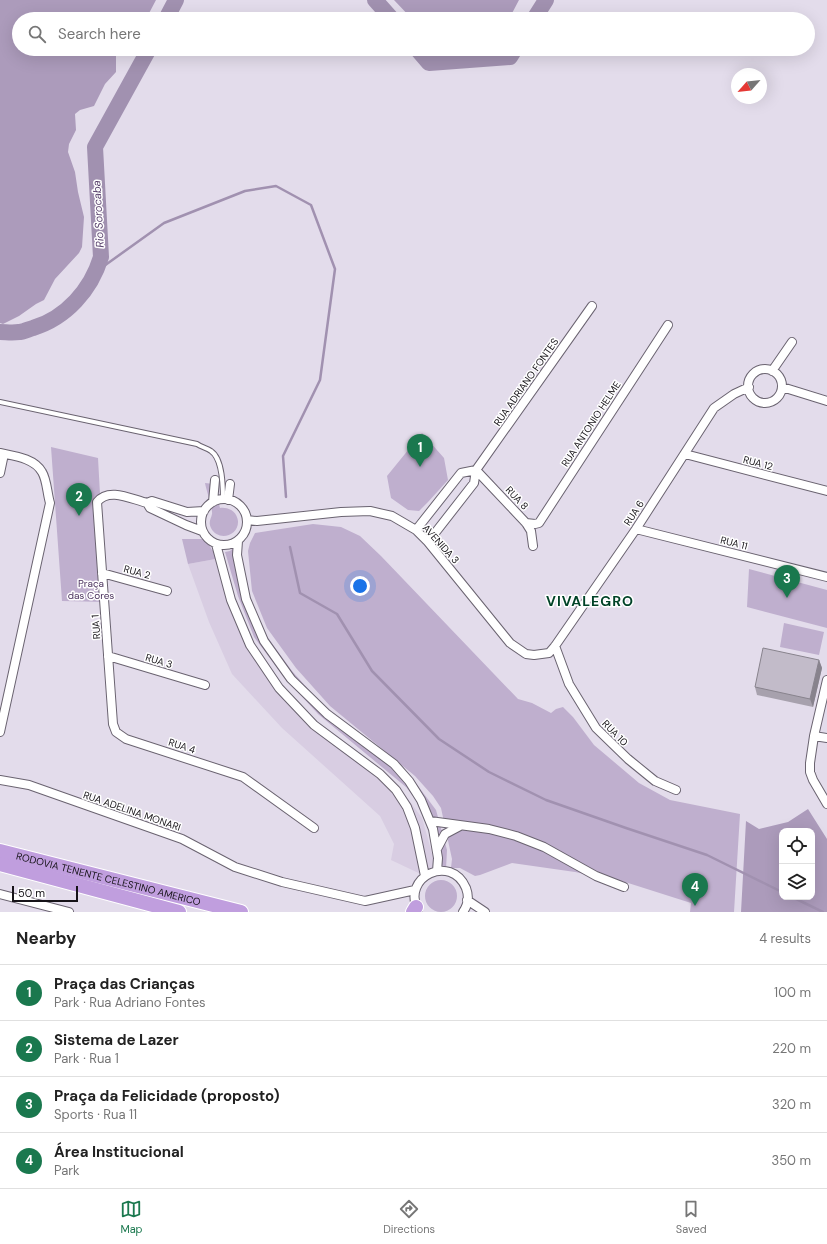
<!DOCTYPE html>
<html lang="en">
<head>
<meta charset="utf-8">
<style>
	body { margin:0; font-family:"DM Sans",sans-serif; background:#f2f2f2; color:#222 }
	.controls { position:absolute; right:12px; bottom:12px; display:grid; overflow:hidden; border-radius:8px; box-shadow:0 4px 16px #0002 }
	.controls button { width:36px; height:36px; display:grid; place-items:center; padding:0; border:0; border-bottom:1px solid #e0e0e0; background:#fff; color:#222; font:20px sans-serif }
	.compass { position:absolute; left:731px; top:68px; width:36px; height:36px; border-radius:50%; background:#fff; box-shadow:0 4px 16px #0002; rotate:243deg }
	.scale { position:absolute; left:12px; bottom:10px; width:66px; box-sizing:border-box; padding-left:4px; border:2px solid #161318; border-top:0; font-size:11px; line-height:14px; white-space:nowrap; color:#161318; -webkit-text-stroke:3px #fff; paint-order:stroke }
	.you { position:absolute; left:360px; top:586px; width:14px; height:14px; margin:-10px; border:3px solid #fff; border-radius:50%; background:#1a73e8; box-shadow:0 0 0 6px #1a73e833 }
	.badge { display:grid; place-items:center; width:26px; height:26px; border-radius:50%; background:#1a784e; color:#fff; font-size:13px; font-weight:700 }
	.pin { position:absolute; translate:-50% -33px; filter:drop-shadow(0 1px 2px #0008) }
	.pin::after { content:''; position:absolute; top:21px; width:14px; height:12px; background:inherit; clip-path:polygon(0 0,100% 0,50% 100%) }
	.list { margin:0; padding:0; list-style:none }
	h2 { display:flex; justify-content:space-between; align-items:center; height:52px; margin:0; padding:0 16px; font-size:17px }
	h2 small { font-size:13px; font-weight:400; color:#767676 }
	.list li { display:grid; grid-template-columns:26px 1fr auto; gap:12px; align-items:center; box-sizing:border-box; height:56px; padding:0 16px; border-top:1px solid #e0e0e0 }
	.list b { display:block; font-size:15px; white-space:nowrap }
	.list p { margin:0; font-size:13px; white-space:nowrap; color:#767676 }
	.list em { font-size:13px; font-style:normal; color:#767676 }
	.icon { flex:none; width:22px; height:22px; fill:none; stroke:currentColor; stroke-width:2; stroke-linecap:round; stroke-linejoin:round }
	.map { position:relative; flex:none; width:827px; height:912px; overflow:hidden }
	.search { position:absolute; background:#fff; box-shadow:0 4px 16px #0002; left:12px; right:12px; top:12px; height:44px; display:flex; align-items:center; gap:10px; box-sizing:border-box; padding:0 14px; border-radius:22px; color:#767676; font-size:15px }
	.sheet { height:276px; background:#fff }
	nav { display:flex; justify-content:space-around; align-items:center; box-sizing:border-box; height:56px; border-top:1px solid #e0e0e0; background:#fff; font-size:11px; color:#767676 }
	nav a { display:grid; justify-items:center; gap:2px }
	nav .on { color:#1a784e }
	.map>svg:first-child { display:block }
</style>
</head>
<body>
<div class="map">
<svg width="827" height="912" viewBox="0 0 827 912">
	<rect width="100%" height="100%" fill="#e3dceb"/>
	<path fill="#d8cde2" d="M221,558L233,600L251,641L276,679L316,721L402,791L422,818L433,857V874L427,877L391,860L394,844L380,816L282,728L232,674L209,622L188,564Z"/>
	<path fill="#bfafce" d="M422,433L444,458L448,480L428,502L419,511L408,510L391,498L387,476Z
		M51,447L98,458L106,602L62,601Z
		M205,483L214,484L220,508C228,507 237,511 238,521C239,536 218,542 211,528C208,522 211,519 212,514C213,510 206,489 205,483Z
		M313,524L341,527L360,536L381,556L518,699L532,703L551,713L556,709L563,707L573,717L594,745L639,783L670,800L740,814L734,912H690L691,903L625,882L575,872L512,863L480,875L475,876L460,868H451L452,859L441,808L433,796L415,776L330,706L296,668L267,628L252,591L248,551L250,543L255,533Z
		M182,539H206L212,550L219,552L221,558L188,564Z
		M234,547L248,595L263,631L292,671L327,710L415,782L436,810L447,850L446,869L438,872L428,815L406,787L318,714L284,677L254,637L238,596L225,552L230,551Z
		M749,569L827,590V628L747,607Z
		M784,623L824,632L819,655L780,647Z
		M425 896a16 16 0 1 1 32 0a16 16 0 1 1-32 0Z"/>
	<path fill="#ac9bbb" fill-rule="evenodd" d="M0,0H156L146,19H19V49H116V72L105,84L94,106L80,110L75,114L76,130L69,144L68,152L75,172L78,192L84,217L82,247L79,253L55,279L44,300L36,304L19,316L3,324L0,323Z
		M394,0H519L509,19H412Z
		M444,49H485C473,60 468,58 452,58Z
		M808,809L827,839V912H741L746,821L759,829L788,822ZM782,831H812V897H782Z"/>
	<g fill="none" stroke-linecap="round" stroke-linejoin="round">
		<path stroke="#a191b0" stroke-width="2.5" d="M97,271L164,223L245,191L276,186L311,205L335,269L320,380L283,456L286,497
			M290,547L300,593L337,614L372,671L439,739L489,772L546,800L626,828L707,855L782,892
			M792,897L823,912"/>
		<path stroke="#a191b0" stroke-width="16" d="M375,0L392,19
			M166,19L176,0
			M534,19L546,0
			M417,49L429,63L510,57L515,49
			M0,332C6,332 12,333 19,332C23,332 29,329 33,328C66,318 91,290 101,257L95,147L149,49"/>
		<defs>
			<path id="lane" d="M0,402L197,444C201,447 207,448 211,451C223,459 223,487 223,500"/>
			<path id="street" d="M748 386a17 17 0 1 1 34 0a17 17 0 1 1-34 0Z
				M772,371L792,342
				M782,387L827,401
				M0,453C14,456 34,458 42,472C47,480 47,493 50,503L0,732
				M685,454L827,491
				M476,470L526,523L531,531L533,546
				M0,473L4,454
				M201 522a23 23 0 1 1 46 0a23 23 0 1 1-46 0Z
				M228,500L230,484
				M213,502L215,480
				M147,503L150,508L186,525L202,531
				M204,511L187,512L152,501L147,503C131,499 109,487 97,502L113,724L116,732L126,739L243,777L314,828
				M247,520L257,521L341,512L370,511L392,516L416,530L428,542L510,643L526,654L534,655L549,653L555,646L636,529L714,408L734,394L749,387
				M526,523L535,524L539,523L668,325
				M636,529L827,577
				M416,530L461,473L476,470
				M238,541L237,555L246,599L264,641L291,679L327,714L394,764L409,781L421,800L433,829L438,858L437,871
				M428,542L474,483L476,470L592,306
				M216,544L231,600L250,645L279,688L314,725L380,774L396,790L407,807L415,828L425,876
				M102,573L167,591
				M555,646L569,684L596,728L628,759L655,781L676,790
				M108,656L205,685
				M827,680L814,736L810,763V772L813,780L827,804
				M814,736L827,738
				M0,780L29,785L182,839L235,867L282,882L365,901L415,890
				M430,821L489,829L516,836L544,847L596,876L624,887
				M437,849L445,834L460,826
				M0,894L69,912
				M467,900L485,912
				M418,910C401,877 451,853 466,888C469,896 468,905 463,912"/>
			<g id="highway">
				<path id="s1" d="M0,851L241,912"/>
				<path d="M0,864L179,912"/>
				<path d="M413,912L416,907"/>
			</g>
		</defs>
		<use href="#lane" stroke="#6a6370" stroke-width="6"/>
		<use href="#street" stroke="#6a6370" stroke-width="10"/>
		<use href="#highway" stroke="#fff" stroke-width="16"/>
		<use href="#lane" stroke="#fff" stroke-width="4"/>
		<use href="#street" stroke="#fff" stroke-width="8"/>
		<use href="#highway" stroke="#c09ede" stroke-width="14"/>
	</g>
	<path fill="#a7a1ad" d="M819,660L822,668L813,707L757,695L755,687Z"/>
	<path fill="#88838d" d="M819,660L822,668L813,707L810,699Z"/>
	<path fill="#c2bbc9" stroke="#88838d" d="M763,648L819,660L810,699L755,687Z"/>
	<g text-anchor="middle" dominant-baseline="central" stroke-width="3" stroke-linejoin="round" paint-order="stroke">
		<g font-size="10" fill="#161318" stroke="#fff">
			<text transform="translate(526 382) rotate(-55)">RUA ADRIANO FONTES</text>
			<text transform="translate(591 424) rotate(-57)">RUA ANTONIO HELME</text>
			<text transform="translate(758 463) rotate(15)">RUA 12</text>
			<text transform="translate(517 498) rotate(47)">RUA 8</text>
			<text transform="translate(634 513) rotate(-57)">RUA 6</text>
			<text transform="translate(734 543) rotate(14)">RUA 11</text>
			<text transform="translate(441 544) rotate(48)">AVENIDA 3</text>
			<text transform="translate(137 572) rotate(15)">RUA 2</text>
			<text transform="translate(96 627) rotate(-94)">RUA 1</text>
			<text transform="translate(159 661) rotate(17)">RUA 3</text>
			<text transform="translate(615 733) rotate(46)">RUA 10</text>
			<text transform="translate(182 746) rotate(18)">RUA 4</text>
			<text transform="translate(132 811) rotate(19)">RUA ADELINA MONARI</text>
			<text stroke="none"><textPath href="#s1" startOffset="112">RODOVIA TENENTE CELESTINO AMERICO</textPath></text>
		</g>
		<g font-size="10" fill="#49305c" stroke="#fff">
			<text x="91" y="583">Praça<tspan x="91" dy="12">das Cores</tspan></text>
		</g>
		<g font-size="11" font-style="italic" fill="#563e6a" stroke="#fff">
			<text transform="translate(98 214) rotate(-93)">Rio Sorocaba</text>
		</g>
		<g font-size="14" font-weight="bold" letter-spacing="1" fill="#004327" stroke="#fff">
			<text x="590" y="601">VIVALEGRO</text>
		</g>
	</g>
</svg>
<div class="controls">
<button><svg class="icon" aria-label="locate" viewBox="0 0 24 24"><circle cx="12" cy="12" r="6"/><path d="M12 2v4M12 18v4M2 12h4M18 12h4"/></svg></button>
<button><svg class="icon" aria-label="layers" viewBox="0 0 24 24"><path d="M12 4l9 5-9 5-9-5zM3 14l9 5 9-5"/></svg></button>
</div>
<svg class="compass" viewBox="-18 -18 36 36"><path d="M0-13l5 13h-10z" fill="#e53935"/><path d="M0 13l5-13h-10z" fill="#767676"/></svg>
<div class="scale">50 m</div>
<div class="you"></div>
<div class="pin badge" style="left:420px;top:467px">1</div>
<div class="pin badge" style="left:79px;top:516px">2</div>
<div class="pin badge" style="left:787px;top:598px">3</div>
<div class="pin badge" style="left:695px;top:906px">4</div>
<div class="search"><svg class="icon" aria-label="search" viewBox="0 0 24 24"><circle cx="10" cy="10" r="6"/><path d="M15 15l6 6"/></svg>Search here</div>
</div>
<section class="sheet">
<h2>Nearby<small>4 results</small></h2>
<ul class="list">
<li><span class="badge">1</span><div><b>Praça das Crianças</b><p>Park · Rua Adriano Fontes</p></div><em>100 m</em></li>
<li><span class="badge">2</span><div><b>Sistema de Lazer</b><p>Park · Rua 1</p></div><em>220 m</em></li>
<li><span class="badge">3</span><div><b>Praça da Felicidade (proposto)</b><p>Sports · Rua 11</p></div><em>320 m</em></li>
<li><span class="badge">4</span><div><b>Área Institucional</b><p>Park</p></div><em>350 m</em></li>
</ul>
</section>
<nav>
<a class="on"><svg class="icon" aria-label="map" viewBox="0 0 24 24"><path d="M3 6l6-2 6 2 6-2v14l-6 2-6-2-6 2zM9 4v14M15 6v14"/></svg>Map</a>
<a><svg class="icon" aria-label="directions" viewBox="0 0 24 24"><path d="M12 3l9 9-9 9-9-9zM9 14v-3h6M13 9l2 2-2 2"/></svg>Directions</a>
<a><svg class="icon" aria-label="saved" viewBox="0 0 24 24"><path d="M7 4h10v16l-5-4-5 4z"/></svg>Saved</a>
</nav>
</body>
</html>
